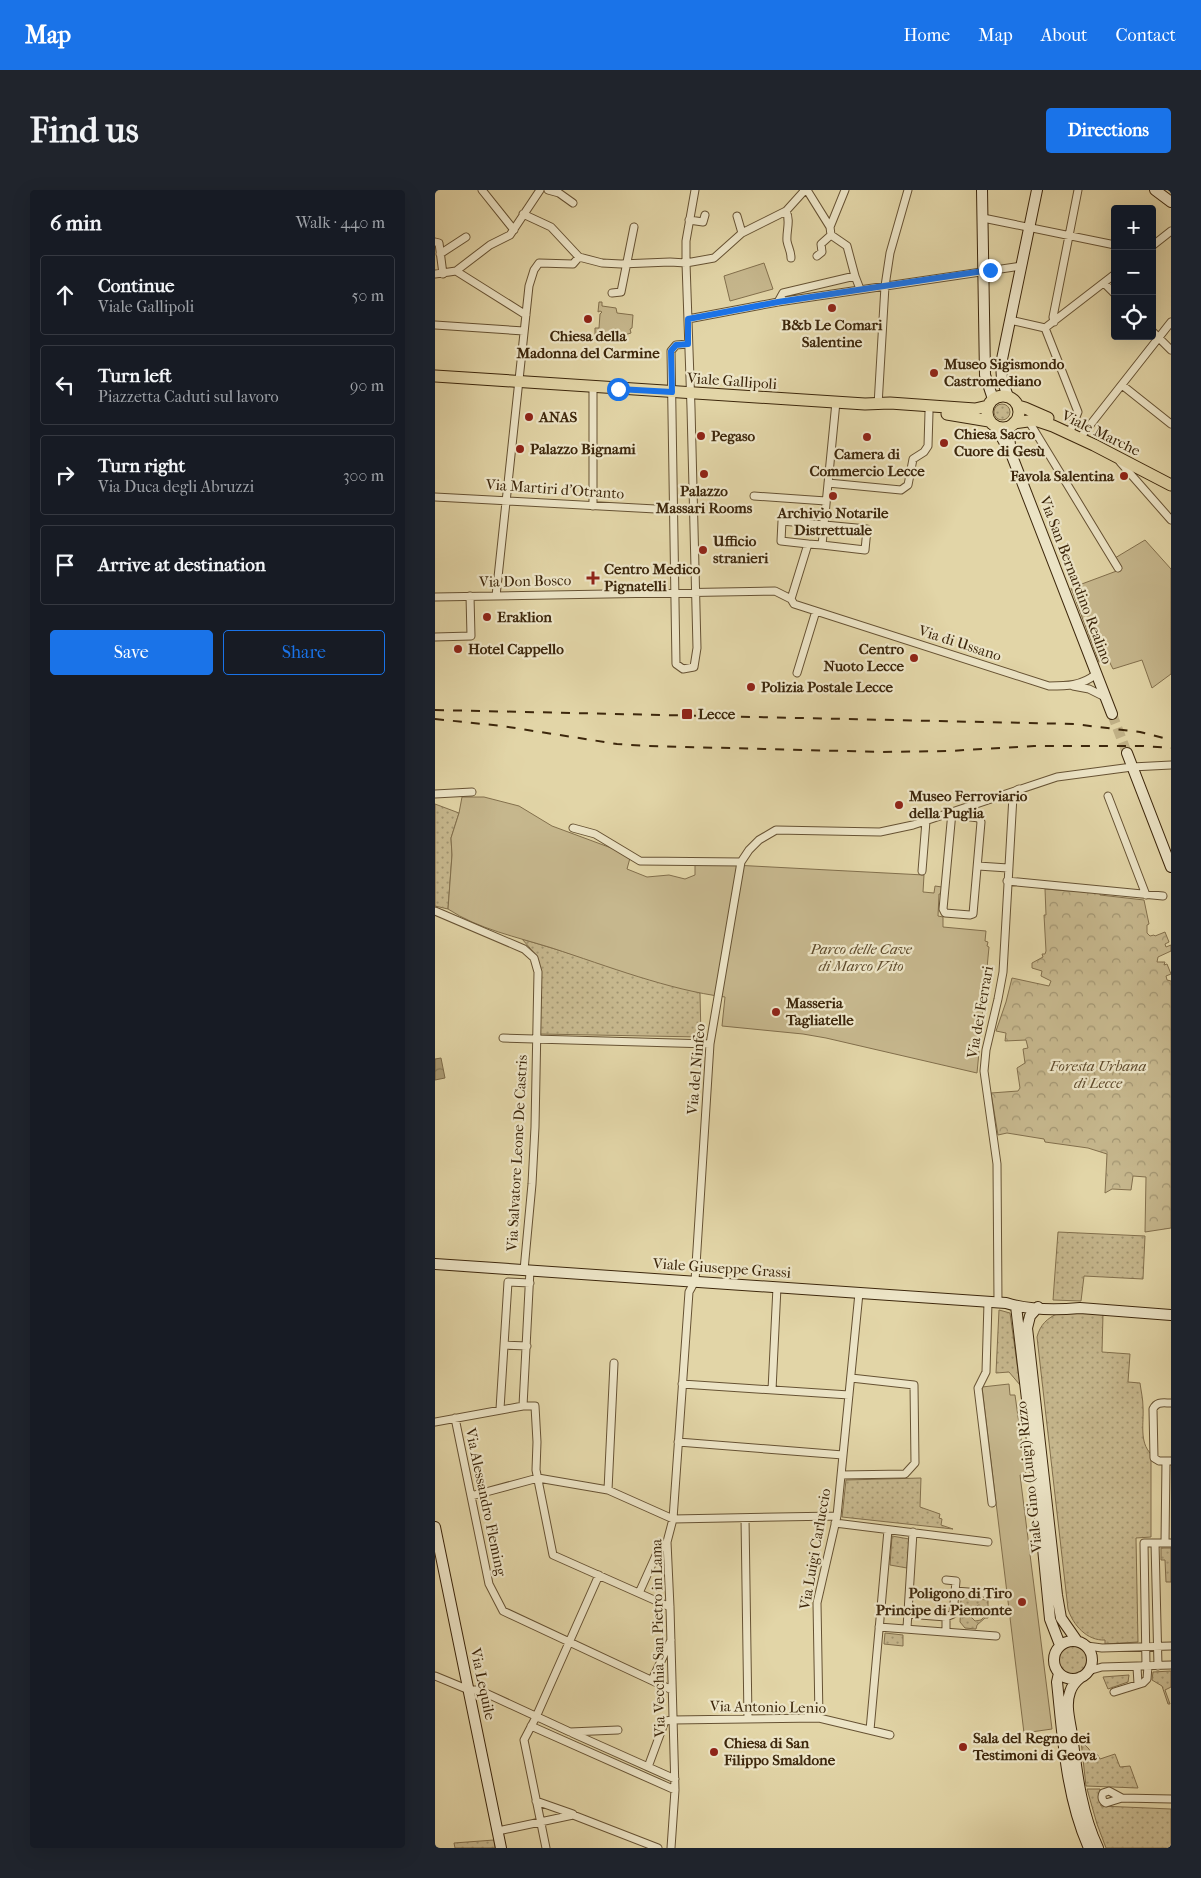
<!DOCTYPE html>
<html lang="en">
<head>
<meta charset="utf-8">
<style>
	body { margin:0; font-family:"IM FELL French Canon",serif; background:#20242c; color:#f1f3f6 }
	.controls { position:absolute; right:15px; top:15px; display:grid; overflow:hidden; border-radius:5px; box-shadow:0 5px 20px #0002 }
	.controls button { width:45px; height:45px; display:grid; place-items:center; padding:0; border:0; border-bottom:1px solid #363941; background:#171b24; color:#f1f3f6; font:25px sans-serif }
	.stop { position:absolute; width:15px; height:15px; margin:-11px; border:4px solid #1a73e8; border-radius:50%; background:#fff }
	.stop.end { background:#1a73e8; border-color:#fff; box-shadow:0 1px 5px #0008 }
	.list { margin:0; padding:0; list-style:none }
	h2 { display:flex; justify-content:space-between; align-items:center; height:65px; margin:0; padding:0 20px; font-size:21px }
	h2 small { font-size:16px; font-weight:400; color:#9ea1a6 }
	.list li { display:grid; grid-template-columns:32px 1fr auto; gap:15px; align-items:center; box-sizing:border-box; height:80px; margin:0 10px 10px; padding:0 10px; border:1px solid #363941; border-radius:5px }
	.list b { display:block; font-size:19px; white-space:nowrap }
	.list p { margin:0; font-size:16px; white-space:nowrap; color:#9ea1a6 }
	.list em { font-size:16px; font-style:normal; color:#9ea1a6 }
	.actions { display:flex; gap:10px; padding:15px 20px }
	.actions a { flex:1; padding:11px 0; border:1px solid #1a73e8; border-radius:5px; text-align:center; font-size:18px; color:#1a73e8 }
	.actions .main { background:#1a73e8; color:#fff }
	.icon { flex:none; width:28px; height:28px; fill:none; stroke:currentColor; stroke-width:2; stroke-linecap:round; stroke-linejoin:round }
	.map { position:relative; flex:none; width:736px; height:1658px; overflow:hidden; border-radius:5px }
	header { display:flex; align-items:center; gap:30px; box-sizing:border-box; height:70px; padding:0 25px; background:#1a73e8; color:#fff }
	header strong { font-size:24px }
	nav { display:flex; gap:28px; margin-inline-start:auto; font-size:18px }
	.intro { display:flex; align-items:center; justify-content:space-between; box-sizing:border-box; height:120px; padding:0 30px }
	h1 { margin:0; font-size:35px }
	.button { padding:12px 22px; border-radius:5px; background:#1a73e8; color:#fff; font-size:18px; font-weight:700 }
	main { display:flex; gap:30px; padding:0 30px }
	aside { flex:1; background:#171b24; border-radius:5px; box-shadow:0 5px 20px #0002 }
	.map>svg:first-child { display:block }
</style>
</head>
<body>
<header>
<strong>Map</strong>
<nav><a>Home</a><a>Map</a><a>About</a><a>Contact</a></nav>
</header>
<div class="intro"><h1>Find us</h1><a class="button">Directions</a></div>
<main>
<aside>
<h2>6 min<small>Walk · 440 m</small></h2>
<ul class="list">
<li><svg class="icon" aria-label="ahead" viewBox="0 0 24 24"><path d="M12 20V5M6 11l6-6 6 6"/></svg><div><b>Continue</b><p>Viale Gallipoli</p></div><em>50 m</em></li>
<li><svg class="icon" aria-label="left" viewBox="0 0 24 24"><path d="M17 20v-9H6M10 6l-5 5 5 5"/></svg><div><b>Turn left</b><p>Piazzetta Caduti sul lavoro</p></div><em>90 m</em></li>
<li><svg class="icon" aria-label="right" viewBox="0 0 24 24"><path d="M7 20v-9h11M14 6l5 5-5 5"/></svg><div><b>Turn right</b><p>Via Duca degli Abruzzi</p></div><em>300 m</em></li>
<li><svg class="icon" aria-label="arrive" viewBox="0 0 24 24"><path d="M6 21V4h12l-3 4 3 4H6"/></svg><div><b>Arrive at destination</b></div></li>
</ul>
<div class="actions"><a class="main">Save</a><a>Share</a></div>
</aside>
<div class="map">
<svg width="736" height="1658" viewBox="0 0 736 1658">
	<defs>
		<pattern id="grass-dots" width="8" height="8" patternUnits="userSpaceOnUse" patternTransform="scale(1.25)"><rect width="8" height="8" fill="#c6b78d"/><path d="M2 2h.1M6 6h.1" fill="none" stroke="#a29572" stroke-width="1.8" stroke-linecap="round"/></pattern>
		<pattern id="forest-crowns" width="20" height="18" patternUnits="userSpaceOnUse" patternTransform="scale(1.25)"><rect width="20" height="18" fill="#c6b78d"/><path d="M2 6a3 3 0 1 1 6 0M12 15a3 3 0 1 1 6 0" fill="none" stroke="#a29572"/></pattern>
		<pattern id="water-waves" width="16" height="10" patternUnits="userSpaceOnUse" patternTransform="scale(1.25)"><rect width="16" height="10" fill="#aa9a72"/><path d="M0 5q4-4 8 0t8 0" fill="none" stroke="#8c7e5c"/></pattern>
	</defs>
	<rect width="100%" height="100%" fill="#e2d5a7"/>
	<filter id="stains"><feTurbulence type="fractalNoise" baseFrequency=".004" numOctaves="4"/><feColorMatrix values="0 0 0 0 .2 0 0 0 0 .09 0 0 0 0 .02 0 0 0 .5 -.17"/></filter>
	<radialGradient id="worn" r=".72"><stop offset=".6" stop-color="#630" stop-opacity="0"/><stop offset="1" stop-color="#630" stop-opacity=".3"/></radialGradient>
	<path fill="url(#grass-dots)" stroke="#826f4c" fill-rule="evenodd" d="M559 222a8 8 0 1 1 16 0a8 8 0 1 1-16 0Z
		M0,614L24,623L16,648L17,665L13,719L0,716Z
		M87,749L265,803L266,847L105,844L106,783L102,766Z
		M623,1042L710,1046L708,1089L649,1086L646,1111L618,1110Z
		M564,1120L575,1123L585,1195L574,1182L561,1183Z
		M624,1123L668,1124L667,1162L695,1164L693,1192L705,1193C706,1201 708,1209 708,1217C709,1233 704,1252 716,1264V1347L701,1348L703,1452L670,1454V1450C652,1451 638,1435 633,1419L602,1147C605,1135 612,1128 624,1123Z
		M486,1288L485,1317L505,1324L504,1328L507,1329L506,1335L518,1339L407,1327L411,1290Z
		M457,1346L474,1349L472,1378L455,1375Z
		M726,1358H736V1392H731L730,1370H726Z
		M526,1408L553,1410V1428H550L542,1435L541,1439L530,1438L525,1432ZM544,1415L549,1418L550,1426L546,1430L540,1431L536,1427L535,1421L538,1417Z
		M450,1443L468,1445V1456L449,1454Z
		M622 1469a15 15 0 1 1 30 0a15 15 0 1 1-30 0Z
		M736,1481V1497L730,1500L735,1514H733L727,1496L717,1490L718,1482Z
		M694,1485L693,1492L673,1499L668,1487Z
		M646,1551L654,1559L656,1563L662,1564L665,1569L680,1564L685,1577L695,1576L703,1598L651,1596Z
		M652,1599H665L666,1616L736,1619V1658H671L662,1634Z
		M59,1650L60,1658H20L19,1653Z"/>
	<path fill="url(#forest-crowns)" stroke="#826f4c" d="M610,699L665,703V705L709,710L714,734L712,735V743L715,746L719,745L720,746L730,742L734,752L730,754L731,757L736,755V761L723,767L722,772H730L729,775L732,774L736,784L731,786L732,790L736,791V1038L710,1042L711,987L698,986L696,1000L677,999L670,1003L672,964L653,958L610,952L609,949L572,943L563,945L556,903L583,901L585,898L582,878L590,873L588,859L593,858L591,850L570,851L571,843L561,841L571,812L577,788L614,796L616,791L606,786L607,781L597,778V773L608,767L607,764H610L611,761L609,725H611Z"/>
	<path fill="#c6b78d" stroke="#826f4c" d="M329,73L338,99L295,111L289,86Z
		M164,112H167V116L181,118L182,123L198,125L197,138L195,139L196,143C185,147 179,145 167,147L165,145L160,148V138H164L165,124L167,122L165,121L163,122Z
		M710,350L736,379V484L717,498L707,470L678,479L673,469L664,472L636,398L687,379L680,368Z
		M27,607H49L84,616L117,636L179,659L195,668L192,679L212,687L234,685L250,689L260,685V673L489,685L488,702L499,703L500,696L507,697V704H504L503,726L508,727V737L551,741L550,751L553,752L552,756L554,757L542,883L391,848L368,844L287,836L290,807C234,800 172,776 117,758C82,747 43,739 13,719L17,665L16,648L24,623Z
		M574,1194L575,1205H580L591,1284L585,1285L617,1539L589,1543L547,1197Z"/>
	<path fill="url(#water-waves)" stroke="#7e6c49" d="M6,868L10,888L0,890V869Z"/>
	<g fill="none" stroke-linecap="round" stroke-linejoin="round">
		<path stroke="#c1b288" stroke-width="10" stroke-dasharray="10 5" stroke-linecap="butt" d="M677,524L692,563"/>
		<defs>
			<path id="street" d="M47,0L79,40
				M113,0L124,3L138,13
				M372,0L395,37L396,45L412,56L420,86
				M351,21C356,31 351,41 352,51C353,57 356,61 356,68
				M88,24L116,37L144,67L167,73L186,74L235,72L251,73L279,68L307,43L351,21L370,0
				M302,26L307,43
				M548,28L680,55
				M254,30L268,32L270,25
				M395,37L410,0
				M0,52L4,53L8,84
				M717,56L736,41
				M5,64L31,47
				M382,66L387,62L386,54L396,45
				M21,81L91,125
				M0,84L21,81L55,55L75,45L105,0
				M669,93L680,104
				M177,103L186,102L199,37
				M343,112L348,103L420,86L425,99
				M253,129L343,112L586,76
				M575,130L610,138L680,84
				M619,132L618,127L643,0
				M0,135L89,141
				M610,138L643,222L636,239
				M717,141L736,160
				M253,154L241,155L236,161L241,474L248,479L259,477L262,458L256,218L251,73V51L260,0
				M687,195L736,234
				M158,198V316
				M443,215L450,96L455,63L473,0
				M593,230L683,378
				M648,244L736,132
				M685,272L736,330
				M393,293L466,300L473,295L478,269L489,262L493,256L494,222
				M319,306L391,311
				M0,307L239,320
				M373,354L346,351L347,331L432,339L430,360L387,355
				M61,406L94,96L99,80L104,73L138,74L144,67
				M0,407L340,401L356,409L359,414L614,496C631,496 647,496 661,484
				M356,409L373,354L387,355L401,212
				M0,447L36,446L35,406
				M362,483L381,421
				M638,496L654,499L670,507
				M0,604L37,602
				M673,606L711,705
				M517,622L520,625L544,628L546,632L538,724L535,725L510,723L508,719Z
				M138,638L160,644L205,671L306,672
				M543,676L573,678
				M487,681L491,631
				M572,691L728,706
				M0,721L89,759L99,768L103,782L100,937L97,994L89,1080
				M68,848L275,854
				M553,1112L551,1182L543,1198L557,1313
				M563,1112L562,974L549,881L551,860L563,809L568,782L578,606L580,601L584,599
				M69,1155L92,1156
				M247,1194L414,1205
				M337,1200L342,1097
				M736,1213C728,1213 722,1211 718,1219L719,1268L724,1271H736
				M88,1216L95,1080
				M65,1219L73,1092L95,1093
				M20,1228L54,1394L68,1421L237,1500
				M0,1232L88,1216H100L102,1252L101,1280L118,1365L235,1417
				M243,1252L408,1265
				M406,1285L470,1284L480,1273L479,1195L416,1188
				M173,1300L179,1173
				M36,1306L103,1288L173,1300L238,1329L402,1326
				M310,1328L313,1529
				M400,1333L553,1352
				M720,1353L723,1476
				M730,1353L731,1271
				M520,1401L559,1404
				M204,1403L222,1363L232,1352
				M472,1424L511,1427
				M444,1437L561,1446
				M472,1438L478,1342
				M511,1442V1427L518,1424L521,1391L511,1390
				M652,1456L667,1458L736,1456
				M711,1476L709,1353H736
				M702,1477L703,1494
				M653,1481L667,1477L736,1475
				M0,1486L34,1500H44L135,1542L183,1540
				M217,1490L236,1450
				M679,1502L708,1493L712,1489L713,1476
				M384,1528L382,1413L402,1326L424,1103
				M96,1536L240,1600
				M435,1540L453,1340
				M137,1543L240,1589
				M213,1577L230,1531L238,1530L384,1528L455,1545
				M674,1601L687,1608L671,1613C667,1611 666,1607 668,1603Z
				M687,1608L736,1609
				M101,1611L138,1624
				M63,1641L138,1625L223,1658
				M111,1658L89,1550L101,1527L164,1385
				M236,1658L240,1600L235,1417L232,1352L238,1329L254,1102L260,1091L275,854L306,672L314,660L324,650L341,640L445,642L478,635L622,587L697,577L736,575"/>
			<path id="secondary" d="M547,0L550,185L558,209
				M720,0L736,12
				M573,207L567,189L566,174L602,0
				M561,237L577,266L677,524
				M573,237L575,255
				M692,563L736,677
				M0,1074L571,1113C593,1120 622,1120 645,1118L736,1125
				M581,1116L600,1277L615,1429L625,1455
				M603,1117L595,1126L592,1138L622,1405L626,1428L642,1451
				M0,1337L66,1658
				M619 1470a19 19 0 1 1 38 0a19 19 0 1 1-38 0Z
				M624,1483L622,1492C628,1548 631,1607 654,1658
				M646,1487C641,1491 637,1495 635,1502C630,1515 635,1531 637,1545C642,1584 646,1622 663,1658"/>
			<path id="primary" d="M0,186L430,214L455,213L540,219L553,216
				M552 222a16 16 0 1 1 32 0a16 16 0 1 1-32 0Z
				M583,216L590,218L613,228
				M512,224L554,231
				M579,233L600,230L618,236L659,255L736,295"/>
		</defs>
		<use href="#street" stroke="#665233" stroke-width="9"/>
		<use href="#secondary" stroke="#3d270c" stroke-width="12"/>
		<use href="#primary" stroke="#3d270c" stroke-width="13"/>
		<use href="#street" stroke="#ece4c6" stroke-width="7"/>
		<use href="#secondary" stroke="#ece4c6" stroke-width="10"/>
		<use href="#primary" stroke="#e2d5a7" stroke-width="11"/>
		<path stroke="#3d270c" stroke-width="2" stroke-dasharray="9 9" stroke-linecap="butt" d="M0,520L639,534L705,542L736,550
			M0,529L67,536L182,554L214,556L447,562L514,561L599,556H708L736,558"/>
	</g>
	<g fill="none" stroke-linecap="round" stroke-linejoin="round">
		<path stroke="#1a73e8" stroke-width="6" d="M183,199L237,202L236,161L241,155L253,154V129L343,112L555,80"/>
	</g>
	<g fill="#8f2418" stroke="#ece4c6" stroke-width="2">
		<circle cx="397" cy="118" r="5"/>
		<circle cx="153" cy="129" r="5"/>
		<circle cx="499" cy="183" r="5"/>
		<circle cx="94" cy="227" r="5"/>
		<circle cx="266" cy="246" r="5"/>
		<circle cx="432" cy="247" r="5"/>
		<circle cx="509" cy="253" r="5"/>
		<circle cx="85" cy="259" r="5"/>
		<circle cx="269" cy="284" r="5"/>
		<circle cx="689" cy="286" r="5"/>
		<circle cx="398" cy="306" r="5"/>
		<circle cx="268" cy="360" r="5"/>
		<path d="M155.5 380.5h5v5h5v5h-5v5h-5v-5h-5v-5h5z"/>
		<circle cx="52" cy="427" r="5"/>
		<circle cx="23" cy="459" r="5"/>
		<circle cx="479" cy="468" r="5"/>
		<circle cx="316" cy="497" r="5"/>
		<rect x="246" y="518" width="12" height="12" rx="2.5"/>
		<circle cx="464" cy="615" r="5"/>
		<circle cx="341" cy="822" r="5"/>
		<circle cx="587" cy="1412" r="5"/>
		<circle cx="528" cy="1557" r="5"/>
		<circle cx="279" cy="1562" r="5"/>
	</g>
	<g text-anchor="middle" dominant-baseline="central" stroke-width="4.5" stroke-linejoin="round" paint-order="stroke">
		<g font-size="15" font-weight="bold" fill="#3d270c" stroke="#ece4c6" text-anchor="start">
			<text x="397" y="135" text-anchor="middle">B&amp;b Le Comari<tspan x="397" dy="17">Salentine</tspan></text>
			<text x="153" y="146" text-anchor="middle">Chiesa della<tspan x="153" dy="17">Madonna del Carmine</tspan></text>
			<text x="509" y="174">Museo Sigismondo<tspan x="509" dy="17">Castromediano</tspan></text>
			<text x="104" y="227">ANAS</text>
			<text x="519" y="244">Chiesa Sacro<tspan x="519" dy="17">Cuore di Gesù</tspan></text>
			<text x="276" y="246">Pegaso</text>
			<text x="95" y="259">Palazzo Bignami</text>
			<text x="432" y="264" text-anchor="middle">Camera di<tspan x="432" dy="17">Commercio Lecce</tspan></text>
			<text x="679" y="286" text-anchor="end">Favola Salentina</text>
			<text x="269" y="301" text-anchor="middle">Palazzo<tspan x="269" dy="17">Massari Rooms</tspan></text>
			<text x="398" y="323" text-anchor="middle">Archivio Notarile<tspan x="398" dy="17">Distrettuale</tspan></text>
			<text x="278" y="351">Ufficio<tspan x="278" dy="17">stranieri</tspan></text>
			<text x="169" y="379">Centro Medico<tspan x="169" dy="17">Pignatelli</tspan></text>
			<text x="62" y="427">Eraklion</text>
			<text x="33" y="459">Hotel Cappello</text>
			<text x="469" y="459" text-anchor="end">Centro<tspan x="469" dy="17">Nuoto Lecce</tspan></text>
			<text x="326" y="497">Polizia Postale Lecce</text>
			<text x="263" y="524">Lecce</text>
			<text x="474" y="606">Museo Ferroviario<tspan x="474" dy="17">della Puglia</tspan></text>
			<text x="351" y="813">Masseria<tspan x="351" dy="17">Tagliatelle</tspan></text>
			<text x="577" y="1403" text-anchor="end">Poligono di Tiro<tspan x="577" dy="17">Principe di Piemonte</tspan></text>
			<text x="538" y="1548">Sala del Regno dei<tspan x="538" dy="17">Testimoni di Geova</tspan></text>
			<text x="289" y="1553">Chiesa di San<tspan x="289" dy="17">Filippo Smaldone</tspan></text>
		</g>
		<g font-size="15" fill="#3d270c" stroke="#ece4c6">
			<text transform="translate(297 191) rotate(4)">Viale Gallipoli</text>
			<text transform="translate(666 243) rotate(26)">Viale Marche</text>
			<text transform="translate(120 299) rotate(4)">Via Martiri d'Otranto</text>
			<text transform="translate(641 390) rotate(69)">Via San Bernardino Realino</text>
			<text transform="translate(90 391) rotate(-1)">Via Don Bosco</text>
			<text transform="translate(525 453) rotate(18)">Via di Ussano</text>
			<text transform="translate(545 822) rotate(-80)">Via dei Ferrari</text>
			<text transform="translate(261 879) rotate(-85)">Via del Ninfeo</text>
			<text transform="translate(82 963) rotate(-87)">Via Salvatore Leone De Castris</text>
			<text transform="translate(287 1078) rotate(4)">Viale Giuseppe Grassi</text>
			<text transform="translate(594 1287) rotate(-96)">Viale Gino (Luigi) Rizzo</text>
			<text transform="translate(51 1312) rotate(78)">Via Alessandro Fleming</text>
			<text transform="translate(380 1359) rotate(-80)">Via Luigi Carluccio</text>
			<text transform="translate(223 1448) rotate(-91)">Via Vecchia San Pietro in Lama</text>
			<text transform="translate(48 1494) rotate(78)">Via Lequile</text>
			<text transform="translate(333 1517) rotate(1)">Via Antonio Lenio</text>
		</g>
		<g font-size="15" font-style="italic" fill="#5f4b2c" stroke="#ece4c6">
			<text x="426" y="759">Parco delle Cave<tspan x="426" dy="17">di Marco Vito</tspan></text>
			<text x="663" y="876">Foresta Urbana<tspan x="663" dy="17">di Lecce</tspan></text>
		</g>
	</g>
	<rect width="100%" height="100%" filter="url(#stains)"/>
	<rect width="100%" height="100%" fill="url(#worn)"/>
</svg>
<div class="controls">
<button>+</button>
<button>−</button>
<button><svg class="icon" aria-label="locate" viewBox="0 0 24 24"><circle cx="12" cy="12" r="6"/><path d="M12 2v4M12 18v4M2 12h4M18 12h4"/></svg></button>
</div>
<div class="stop" style="left:183px;top:199px"></div>
<div class="stop end" style="left:555px;top:80px"></div>
</div>
</main>
</body>
</html>
